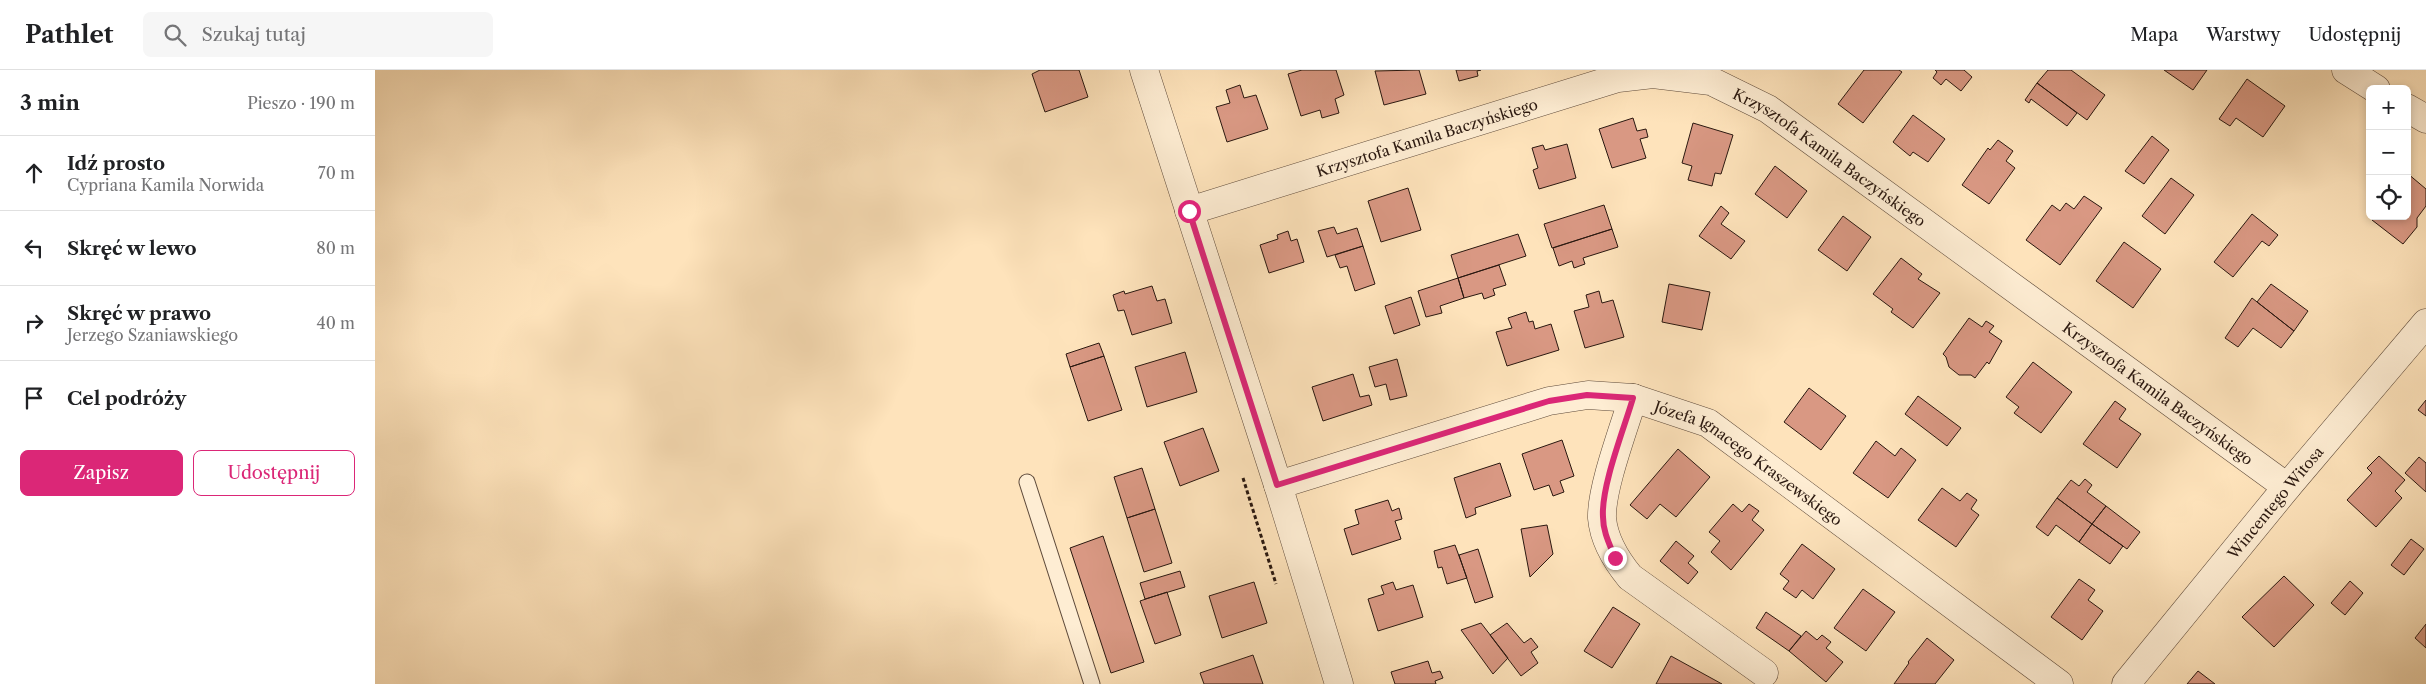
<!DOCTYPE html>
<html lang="pl">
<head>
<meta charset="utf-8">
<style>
	body { margin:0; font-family:"Libre Caslon Text",serif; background:#f6f6f6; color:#202124 }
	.controls { position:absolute; right:15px; top:15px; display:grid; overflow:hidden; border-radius:8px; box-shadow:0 2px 8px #0003 }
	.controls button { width:45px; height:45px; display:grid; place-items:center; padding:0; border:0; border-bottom:1px solid #e0e0e0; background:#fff; color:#202124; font:25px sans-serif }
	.stop { position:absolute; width:15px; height:15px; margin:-11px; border:4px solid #db2777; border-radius:50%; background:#fff }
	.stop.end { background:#db2777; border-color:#fff; box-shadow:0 1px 5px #0008 }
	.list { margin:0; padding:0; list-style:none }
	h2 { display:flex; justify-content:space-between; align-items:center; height:65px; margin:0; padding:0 20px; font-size:21px }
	h2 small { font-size:16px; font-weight:400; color:#757577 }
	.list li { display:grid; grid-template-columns:32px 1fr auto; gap:15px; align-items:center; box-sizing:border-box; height:75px; padding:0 20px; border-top:1px solid #e0e0e0 }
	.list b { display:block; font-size:19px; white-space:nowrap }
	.list p { margin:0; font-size:16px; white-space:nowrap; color:#757577 }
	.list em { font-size:16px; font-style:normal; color:#757577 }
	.actions { display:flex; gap:10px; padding:15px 20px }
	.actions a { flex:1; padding:11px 0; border:1px solid #db2777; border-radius:8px; text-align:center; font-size:18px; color:#db2777 }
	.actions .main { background:#db2777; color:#fff }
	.icon { flex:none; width:28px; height:28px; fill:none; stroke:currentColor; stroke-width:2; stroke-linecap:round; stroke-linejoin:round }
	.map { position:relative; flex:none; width:2051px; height:614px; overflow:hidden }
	header { display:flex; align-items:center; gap:30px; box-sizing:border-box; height:70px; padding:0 25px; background:#fff; border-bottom:1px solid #e0e0e0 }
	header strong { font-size:24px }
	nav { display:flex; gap:28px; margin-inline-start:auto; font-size:18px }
	.search { width:350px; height:45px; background:#f6f6f6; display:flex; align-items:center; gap:12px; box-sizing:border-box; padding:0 18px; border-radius:8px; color:#757577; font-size:19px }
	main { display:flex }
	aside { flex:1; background:#fff }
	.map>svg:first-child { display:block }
</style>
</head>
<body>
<header>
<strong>Pathlet</strong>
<div class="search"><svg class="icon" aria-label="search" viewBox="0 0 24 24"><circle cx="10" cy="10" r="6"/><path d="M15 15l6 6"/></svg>Szukaj tutaj</div>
<nav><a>Mapa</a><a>Warstwy</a><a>Udostępnij</a></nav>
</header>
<main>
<aside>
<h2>3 min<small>Pieszo · 190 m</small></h2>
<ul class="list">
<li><svg class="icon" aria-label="ahead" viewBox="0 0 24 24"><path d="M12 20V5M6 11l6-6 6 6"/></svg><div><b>Idź prosto</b><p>Cypriana Kamila Norwida</p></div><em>70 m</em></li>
<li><svg class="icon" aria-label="left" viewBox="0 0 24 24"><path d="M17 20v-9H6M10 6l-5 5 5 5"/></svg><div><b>Skręć w lewo</b></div><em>80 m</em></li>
<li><svg class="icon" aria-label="right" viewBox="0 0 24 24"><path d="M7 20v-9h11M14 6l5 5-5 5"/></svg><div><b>Skręć w prawo</b><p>Jerzego Szaniawskiego</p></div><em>40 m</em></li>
<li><svg class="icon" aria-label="arrive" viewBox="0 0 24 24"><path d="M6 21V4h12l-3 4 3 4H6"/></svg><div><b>Cel podróży</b></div></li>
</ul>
<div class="actions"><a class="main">Zapisz</a><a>Udostępnij</a></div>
</aside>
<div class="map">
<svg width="2051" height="614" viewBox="0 0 2051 614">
	<rect width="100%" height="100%" fill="#fee3bb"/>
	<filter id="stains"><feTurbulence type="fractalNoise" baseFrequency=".004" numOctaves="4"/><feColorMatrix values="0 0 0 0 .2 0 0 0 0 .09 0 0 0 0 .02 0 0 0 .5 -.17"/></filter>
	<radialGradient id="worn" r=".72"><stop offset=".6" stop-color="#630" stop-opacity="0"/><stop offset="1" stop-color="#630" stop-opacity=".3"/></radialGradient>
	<path fill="#d99883" stroke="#2a1810" d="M665,0H704L713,27L670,42L657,4Z
		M927,0H961L969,25L960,29L964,43L947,48L945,40L926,46L913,4Z
		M1044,0L1051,24L1009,35L1000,1Z
		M1081,0H1106L1102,1L1103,6L1084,11Z
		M1489,0H1524L1527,2L1488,53L1463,34Z
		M1560,0H1589L1597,7L1586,21L1571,9L1566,15L1558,8L1562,2Z
		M1673,0H1696L1730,25L1712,50L1662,13Z
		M1789,0H1832L1818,20Z
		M1872,9L1910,36L1888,67L1861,48L1855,56L1844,49Z
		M1662,13L1702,43L1692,56L1656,29L1654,33L1650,30Z
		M865,15L869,28L881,25L893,59L852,72L841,37L855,33L851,20Z
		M1538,45L1570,69L1553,92L1538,82L1535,86L1518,72Z
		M1258,48L1262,61L1271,59L1273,67L1265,69L1271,88L1237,98L1224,59Z
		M1318,53L1358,65L1346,104L1340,103L1337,116L1313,110L1317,96L1307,93Z
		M1777,66L1794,80L1769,114L1750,101Z
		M1623,70L1638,81L1631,91L1640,98L1614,134L1587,115L1613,78L1615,80Z
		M1192,74L1201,108L1164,119L1158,100L1163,98L1157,78L1168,75L1170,80Z
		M1400,96L1432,121L1412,148L1380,124Z
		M2032,103L2051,119V136L2042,148V157L2028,174L1997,150L2000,146H2032Z
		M1796,108L1819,125L1790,164L1767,146Z
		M1033,118L1046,160L1006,172L993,131Z
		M1709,126L1727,138L1685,195L1651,170L1677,135L1685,141L1691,133L1699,139Z
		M1229,135L1237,159L1177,178L1169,154Z
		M1346,136L1354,143L1346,154L1370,171L1356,189L1324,166Z
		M1877,144L1903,165L1894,176L1887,171L1858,207L1839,192Z
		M1468,146L1496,167L1472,201L1443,180Z
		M959,157L962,164L982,158L988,176L952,187L943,161Z
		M1237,159L1243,177L1208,188L1210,194L1199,198L1197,191L1184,196L1178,178Z
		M913,161L916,171L922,169L929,192L894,203L885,175L903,169L902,165Z
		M1143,164L1151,186L1083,208L1076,185Z
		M1749,172L1786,199L1758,238L1721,211Z
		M988,176L1000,214L980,221L972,196L965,198L960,185Z
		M1526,188L1547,204L1543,209L1565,223L1538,258L1516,242L1518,239L1498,224Z
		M1124,195L1131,215L1118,219L1120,225L1109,229L1107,223L1089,228L1083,208Z
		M1083,208L1089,228L1065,236L1067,243L1051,247L1043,221Z
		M1294,214L1335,222L1327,260L1287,252Z
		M1896,214L1933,241L1919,261L1882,232Z
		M777,216L782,231L790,229L797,253L757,265L749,240L743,241L738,225L749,221L750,224Z
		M1224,221L1227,233L1238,230L1249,267L1210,278L1199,241L1214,237L1211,225Z
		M1036,227L1045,255L1019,264L1010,236Z
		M1877,228L1919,261L1906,278L1878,258L1863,277L1850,268Z
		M1151,242L1154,252L1158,251L1160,259L1176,254L1184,280L1132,296L1121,262L1137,258L1133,248Z
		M1594,248L1607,257L1611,251L1619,256L1614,262L1627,271L1614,294L1612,292L1600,308L1596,305H1584L1574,297L1571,287L1568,284Z
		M724,273L729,286L695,297L691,284Z
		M810,282L822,322L772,337L760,297Z
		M729,286L747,340L713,351L695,297Z
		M1022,289L1032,326L1015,330L1011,314L1000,317L994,297Z
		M1658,292L1697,322L1666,363L1639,343L1644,337L1631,327Z
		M978,304L985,327L994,325L997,335L948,351L937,317Z
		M1434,318L1471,346L1446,380L1409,352Z
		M1543,326L1586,358L1572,376L1530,344Z
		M2051,330V346L2043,340Z
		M1740,331L1751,339L1744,349L1766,364L1742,398L1708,374Z
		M828,358L844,401L805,416L789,372Z
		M1187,370L1199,406L1185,411L1189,422L1178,426L1174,415L1159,420L1147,384Z
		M1501,371L1520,386L1526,378L1541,390L1513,428L1478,403Z
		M1303,379L1335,407L1301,447L1285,434L1272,449L1255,435Z
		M2004,386L2030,410L2020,421L2027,428L2001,457L1972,430L1997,403L1992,398Z
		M2044,387L2051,393V422L2030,403Z
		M1125,393L1136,426L1100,438L1101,444L1091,448L1079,408Z
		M767,398L780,439L752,448L739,407Z
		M1710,409L1717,415L1712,422L1731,436L1717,454L1682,428L1696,410L1704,416Z
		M1567,418L1585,431L1592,423L1602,430L1596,439L1604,445L1581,477L1543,450Z
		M1682,428L1717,454L1704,472L1681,455L1673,466L1661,457Z
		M1013,430L1017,441L1024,438L1027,449L1020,451L1026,469L977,485L969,459L984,454L980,440Z
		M1358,434L1367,442L1374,434L1384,441L1377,450L1389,460L1356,500L1336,482L1345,471L1334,462Z
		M1731,436L1765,462L1752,479L1717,454Z
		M780,439L797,493L769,502L752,448Z
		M1717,454L1748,476L1735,494L1704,472Z
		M1172,455L1178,484L1155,507L1146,459Z
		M728,466L769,592L736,603L695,478Z
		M2036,469L2049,479L2029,505L2016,495Z
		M1301,471L1319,486L1313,493L1323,502L1313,514L1285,491Z
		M1427,474L1460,499L1438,529L1427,520L1421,528L1408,519L1414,511L1405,504Z
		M1080,475L1092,508L1072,514L1067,497L1063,498L1059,481Z
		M1103,479L1118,527L1100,533L1084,485Z
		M805,501L810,517L770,529L765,513Z
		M1909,506L1939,535L1899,577L1867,547Z
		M1704,509L1720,520L1713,530L1728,541L1707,570L1676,547Z
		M1975,511L1988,523L1970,545L1956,533Z
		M879,512L892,553L847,568L834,526Z
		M1018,512L1021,520L1038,515L1048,547L1003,561L993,529L1009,524L1006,516Z
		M1488,519L1520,542L1491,581L1459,558Z
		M792,522L806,565L780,574L765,531Z
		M1238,537L1265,554L1237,598L1209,581Z
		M1391,542L1426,566L1414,581L1381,558Z
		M1106,553L1133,588L1118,604L1086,560Z
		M1132,553L1149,573L1156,568L1163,577L1156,582L1163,593L1146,606L1115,565Z
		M2051,554V578L2040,568Z
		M1431,561L1442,570L1447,565L1456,572L1451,578L1468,592L1451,612L1414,581Z
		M1552,568L1579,590L1560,614H1519L1534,593L1533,592Z
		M878,585L888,614H829L825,603Z
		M1296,586L1347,614H1281Z
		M1053,591L1057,603L1065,601L1068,608L1060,611L1061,614H1020L1016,602Z
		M1823,601L1840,614H1812Z"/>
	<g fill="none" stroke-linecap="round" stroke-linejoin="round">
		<defs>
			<path id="lane" d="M652,412L717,614"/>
			<g id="street">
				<path d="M769,0L903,415L964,614"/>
				<path d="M1971,0L2001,19"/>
				<path d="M2032,38L2051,49"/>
				<path id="s1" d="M814,141L1243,8L1278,4L1336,11L1393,39L1912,417"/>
				<path d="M1258,328C1249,358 1226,418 1227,448C1229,471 1241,490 1255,507L1389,603"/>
				<path id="s2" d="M903,415L1174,331L1213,325L1258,328L1333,353L1684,614"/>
				<path id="s3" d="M1751,614L1912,417L2051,253"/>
			</g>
		</defs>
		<use href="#lane" stroke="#5f4b3b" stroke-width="17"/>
		<use href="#street" stroke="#5f4b3b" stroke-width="29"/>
		<path stroke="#2a1810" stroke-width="3" stroke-dasharray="4 2.5" stroke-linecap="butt" d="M868,408L901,514"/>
		<use href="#lane" stroke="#feedd3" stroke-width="15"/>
		<use href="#street" stroke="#feedd3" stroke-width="28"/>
	</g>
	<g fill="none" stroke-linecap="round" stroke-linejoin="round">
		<path stroke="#db2777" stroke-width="6" d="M814,141L902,415L1174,331L1212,325L1258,328C1249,359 1226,416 1228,447C1228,462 1235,475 1240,488"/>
	</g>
	<g text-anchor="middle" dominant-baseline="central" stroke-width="4.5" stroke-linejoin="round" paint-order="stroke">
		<g font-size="15" fill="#2a1810" stroke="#feedd3">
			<text stroke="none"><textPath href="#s1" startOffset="249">Krzysztofa Kamila Baczyńskiego</textPath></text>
			<text stroke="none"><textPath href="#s1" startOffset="684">Krzysztofa Kamila Baczyńskiego</textPath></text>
			<text stroke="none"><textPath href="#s1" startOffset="1089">Krzysztofa Kamila Baczyńskiego</textPath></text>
			<text stroke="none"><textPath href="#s2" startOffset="502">Józefa Ignacego Kraszewskiego</textPath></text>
			<text stroke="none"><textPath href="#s3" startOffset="235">Wincentego Witosa</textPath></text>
		</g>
	</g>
	<rect width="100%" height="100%" filter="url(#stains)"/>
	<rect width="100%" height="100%" fill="url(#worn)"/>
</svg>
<div class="controls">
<button>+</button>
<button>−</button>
<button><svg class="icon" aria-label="locate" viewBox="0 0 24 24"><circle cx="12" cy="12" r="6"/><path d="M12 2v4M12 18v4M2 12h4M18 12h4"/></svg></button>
</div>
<div class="stop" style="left:814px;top:141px"></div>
<div class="stop end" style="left:1240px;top:488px"></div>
</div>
</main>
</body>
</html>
